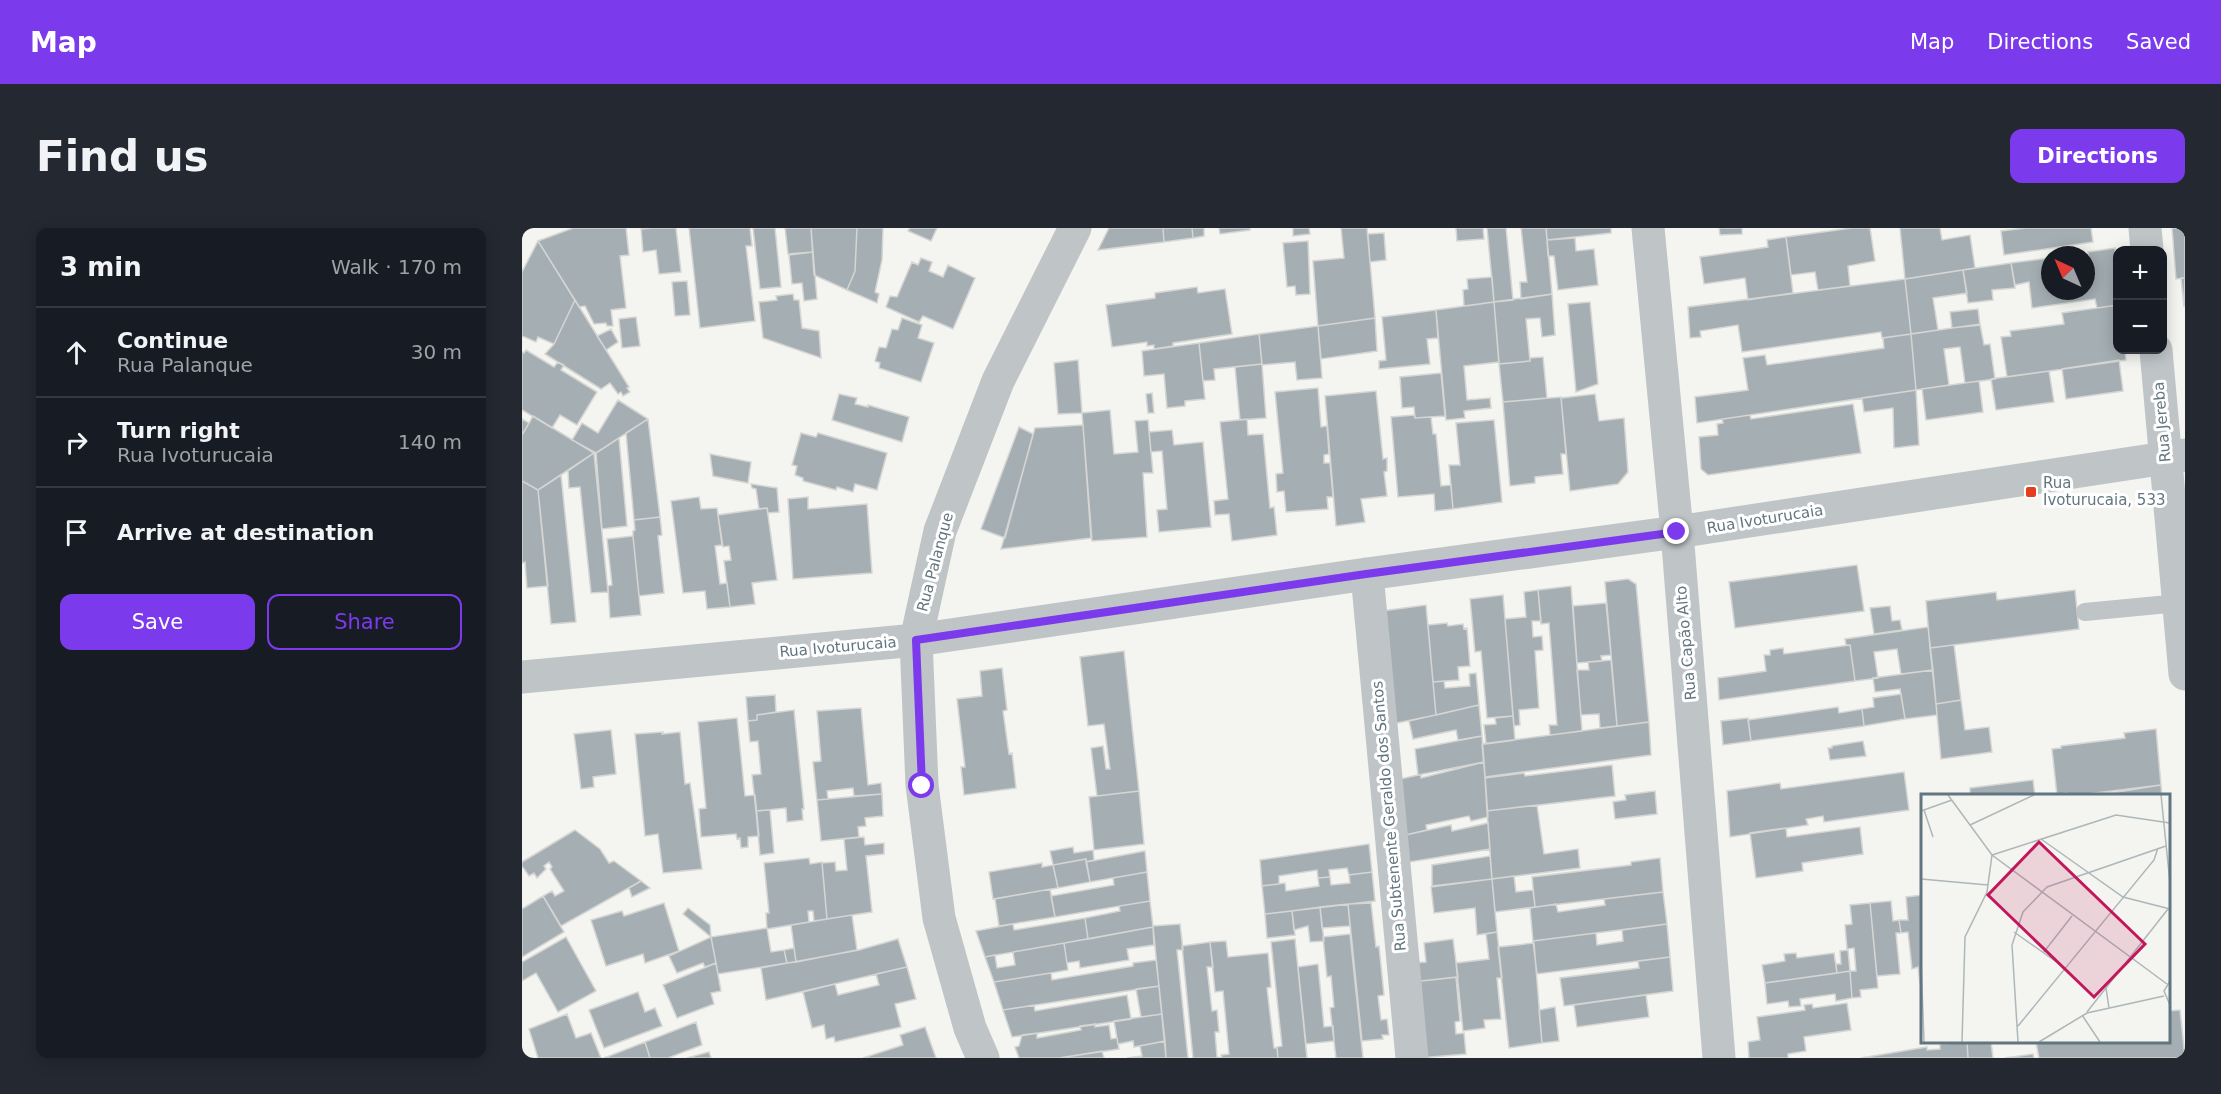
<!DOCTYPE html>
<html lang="en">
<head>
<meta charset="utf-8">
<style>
	body { margin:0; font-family:"DejaVu Sans",sans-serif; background:#242831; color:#f1f3f6 }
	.controls { position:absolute; right:18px; top:18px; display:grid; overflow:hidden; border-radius:12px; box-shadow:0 3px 15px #0003 }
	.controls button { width:54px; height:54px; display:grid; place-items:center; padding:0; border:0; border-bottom:2px solid #363941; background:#171b24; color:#f1f3f6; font:30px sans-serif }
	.compass { position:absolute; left:1519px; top:18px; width:54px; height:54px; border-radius:50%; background:#171b24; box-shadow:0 3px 15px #0003; rotate:316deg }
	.stop { position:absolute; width:18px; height:18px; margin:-14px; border:4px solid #7c3aed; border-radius:50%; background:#fff }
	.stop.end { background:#7c3aed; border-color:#fff; box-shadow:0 2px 6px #0008 }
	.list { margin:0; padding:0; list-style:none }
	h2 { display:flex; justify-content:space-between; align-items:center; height:78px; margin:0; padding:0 24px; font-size:26px }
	h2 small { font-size:20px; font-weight:400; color:#9ea1a6 }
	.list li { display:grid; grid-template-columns:39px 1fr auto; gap:18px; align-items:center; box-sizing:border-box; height:90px; padding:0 24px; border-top:2px solid #363941 }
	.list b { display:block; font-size:22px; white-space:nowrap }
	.list p { margin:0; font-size:20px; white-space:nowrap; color:#9ea1a6 }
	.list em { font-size:20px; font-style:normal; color:#9ea1a6 }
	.actions { display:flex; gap:12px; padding:18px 24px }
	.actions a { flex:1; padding:14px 0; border:2px solid #7c3aed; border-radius:12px; text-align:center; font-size:21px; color:#7c3aed }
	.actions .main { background:#7c3aed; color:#fff }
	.icon { flex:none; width:33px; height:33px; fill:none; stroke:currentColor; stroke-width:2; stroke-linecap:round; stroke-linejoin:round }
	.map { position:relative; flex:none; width:1663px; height:830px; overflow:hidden; border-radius:12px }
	header { display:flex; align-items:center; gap:36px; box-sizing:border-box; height:84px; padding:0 30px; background:#7c3aed; color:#fff }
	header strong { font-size:28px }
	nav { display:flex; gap:33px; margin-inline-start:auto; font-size:21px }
	.intro { display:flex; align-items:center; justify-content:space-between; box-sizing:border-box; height:144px; padding:0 36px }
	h1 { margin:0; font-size:42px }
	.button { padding:15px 27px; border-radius:12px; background:#7c3aed; color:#fff; font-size:21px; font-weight:700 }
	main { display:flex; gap:36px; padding:0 36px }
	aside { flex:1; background:#171b24; border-radius:12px; box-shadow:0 3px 15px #0003 }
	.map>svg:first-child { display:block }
</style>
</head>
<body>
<header>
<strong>Map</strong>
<nav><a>Map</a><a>Directions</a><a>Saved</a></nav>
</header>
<div class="intro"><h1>Find us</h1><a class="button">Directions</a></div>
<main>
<aside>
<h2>3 min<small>Walk · 170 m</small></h2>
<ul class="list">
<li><svg class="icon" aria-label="ahead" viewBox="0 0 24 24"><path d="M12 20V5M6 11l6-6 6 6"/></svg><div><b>Continue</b><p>Rua Palanque</p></div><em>30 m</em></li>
<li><svg class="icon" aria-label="right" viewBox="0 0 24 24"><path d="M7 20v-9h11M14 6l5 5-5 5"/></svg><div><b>Turn right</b><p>Rua Ivoturucaia</p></div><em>140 m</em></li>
<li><svg class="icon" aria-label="arrive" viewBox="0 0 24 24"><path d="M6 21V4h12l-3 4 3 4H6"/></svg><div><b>Arrive at destination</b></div></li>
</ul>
<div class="actions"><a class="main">Save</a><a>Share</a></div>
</aside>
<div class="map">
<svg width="1663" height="830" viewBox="0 0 1663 830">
	<rect width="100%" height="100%" fill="#f4f4f0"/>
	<path fill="#a5afb3" stroke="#d5d5d3" stroke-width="1.5" d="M51,0H104L107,27L98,28L104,80L89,82L91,98H85L84,95L72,96L63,78L57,79L16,13Z
		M130,0H154L159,44L137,46L134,22L121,24L119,1Z
		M167,0H228L230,18H224L233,93L178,100Z
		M231,0H253L259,59L238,61Z
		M263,0H289L291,24L266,26Z
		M289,0H335L333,43L325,62L292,47Z
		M335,0H361L360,32L353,64L357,66L355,75L325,62L333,43Z
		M388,0H415L409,13L386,3Z
		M587,0H641L642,14L576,22Z
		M641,0H670L671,10L642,14Z
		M670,0H682V8L671,10Z
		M697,0H728V2L698,6Z
		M771,0H787L788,6L771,8Z
		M819,0H845L853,90L796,98L791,33L822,30Z
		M934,0H961L962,11L935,13Z
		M965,0H984L991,72L972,74Z
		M999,0H1024L1030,66L999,71L998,54H1005Z
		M1024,0H1089V5L1025,12Z
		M1197,0H1220V6L1198,7Z
		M1330,0H1348L1353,33L1326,38L1328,58L1296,62L1293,44L1269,47L1264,9Z
		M1378,0H1418L1420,12L1448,7L1453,40L1383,51Z
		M1504,0H1569L1571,14L1482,27L1479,3Z
		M1650,0H1663V50L1654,51Z
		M862,5L864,32L848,34L846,6Z
		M1264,9L1271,65L1226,72L1223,50L1182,56L1178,29L1246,19L1245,12Z
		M1053,10L1054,23L1072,21L1076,57L1036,62L1032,28H1026L1025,12Z
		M16,13L53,72L32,116L16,109L14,114L0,108V44Z
		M786,13L788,66L774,67L773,58L765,59L761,15Z
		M1593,20L1596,77L1575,80L1573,71L1510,80L1507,54L1493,57L1489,35L1528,30V63H1564V31H1567L1566,24Z
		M291,24L295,71L282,73L280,55L270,56L267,27Z
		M399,30L410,34L407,43L421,49L426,37L453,50L431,101L401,88L397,94L364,79L368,68L375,69L390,34L396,37Z
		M1489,35L1493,60L1470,62L1471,72L1446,75L1441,42Z
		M1441,42L1445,65L1411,70L1416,102L1389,106L1383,51Z
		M970,49L972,74L942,78L941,62L946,61L945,51Z
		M1659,50H1663L1662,79Z
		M1383,51L1389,106L1360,110L1359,104L1220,124L1216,97L1178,103L1179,109L1168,110L1166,79Z
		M165,53L168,87L153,88L150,54Z
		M675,59L676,65L703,61L710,106L651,115V118L632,121V117L625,118V114L590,119L584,77L633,70V65Z
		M271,66L272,72H277L280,100L297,103L299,130L241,110L237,74L255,72L254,68Z
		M1030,66L1033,107L1020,109L1018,90L1004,91L1008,133L977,136L972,74Z
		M53,72L107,159L105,160L108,164L101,168L99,164L96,166L88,155L79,161L23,126L32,116Z
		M972,74L977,134L942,138L945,172L968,170L969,180L942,183L943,190L924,192L914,82Z
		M1068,74L1076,156L1054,164L1046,76Z
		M1596,77V122H1603L1604,132L1485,149L1479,109L1489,108L1488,103L1542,96L1540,85Z
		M1456,81L1458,97L1430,100L1428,84Z
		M914,82L916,110L905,111L908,136L857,141V133L864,132L860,89Z
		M114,89L118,118L100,120L97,91Z
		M380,90L400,97L396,110L412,115L399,154L357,140L358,135L353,133L357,119L364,120L370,101L376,102Z
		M853,90L855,123L799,131L796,98Z
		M1458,96L1462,117L1468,116L1473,151L1443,155L1438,119L1422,121L1427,157L1394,162L1389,106Z
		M796,98L800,150L775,152L773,134L740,137L737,106Z
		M89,101L96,114L84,122L75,108Z
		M737,106L740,136L692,141L693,152L681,153L677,115Z
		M1389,106L1394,162L1175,195L1173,169L1226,162L1221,130L1243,127L1245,137L1362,120L1361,110Z
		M677,115L683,171L663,173V178L645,180L642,146L622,148L620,123Z
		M4,122L32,139L36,134L42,137L39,142L75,164L55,197L38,187L30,200L0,182V124L2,125Z
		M1021,129L1025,170L981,174L977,136L1008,133V130Z
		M556,132L560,185L536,186L532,135Z
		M1597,132L1601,163L1544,171L1540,141Z
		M740,136L744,190L718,192L713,139Z
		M1527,143L1532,174L1474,182L1469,151Z
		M919,145L923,188L893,190L892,179L880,180L878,149Z
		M1457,153L1461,184L1404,192L1400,161Z
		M796,160L799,199L805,198L807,226L802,227V235H808L811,269H805L806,281L764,284L762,263L755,264L754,246L761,245L753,164Z
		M1394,162L1397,217L1372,220L1371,180L1342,184L1340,170Z
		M854,163L861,231L865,230V243L862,244L865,268L839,271L843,294L814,298L803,168Z
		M630,165L632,185H626L624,166Z
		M317,166L335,170L333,176L346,179V177L387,189L380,214L310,192Z
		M1073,166L1077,193L1102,190L1106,244L1096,256L1048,263L1039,170Z
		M1039,169L1044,226H1039L1041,246L1013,249V255L988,258L981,174Z
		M96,172L126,191L74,225L50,212L60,195L76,205Z
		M1331,176L1339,225L1186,247L1179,241L1177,209L1196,207L1195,196L1201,195L1200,191L1228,187L1229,191Z
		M588,182L592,226L616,224L613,193L626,192L631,245H621L625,309L570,313L560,185Z
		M892,187L893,190L909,189L911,206H914L919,258L929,257L931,281L913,283L912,266L876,269L869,189Z
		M11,188L72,225L16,262L0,253V207Z
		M0,191L7,195L0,207Z
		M126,191L138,289L112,292L104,205Z
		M725,191L726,207L741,206L748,280L752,279L755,307L710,313L707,286L693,287L692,273L706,271L698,194Z
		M972,192L980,274L931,281L927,237H938L934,195Z
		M561,197L569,310L479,321L513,200Z
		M497,199L511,206L483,310L459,301Z
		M650,202L652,217L681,214L689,299L637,304L635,282L645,281L640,223L629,224L627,204Z
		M279,205L294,209L296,205L365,225L355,262L333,256L331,264L315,259L314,262L281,253V250L273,247L275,238L270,237Z
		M97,210L105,298L80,301L74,225Z
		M72,225L86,364L69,365L58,259L47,260L46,243Z
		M188,226L229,234L226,255L191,248Z
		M39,247L54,394L29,396L16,262Z
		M0,253L16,262L26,358L5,360L3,334L0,335Z
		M229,256L255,260L257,284L246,285L245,280L237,281L234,261L230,260Z
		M177,269L179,281L195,280L200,317L193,318L198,356L205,355L208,379L185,381L183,363L161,365L149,273Z
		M286,269V281L345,276L350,345L271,351L266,271Z
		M245,280L255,352L230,355L233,376L208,379L202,333L209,332L207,318L201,319L196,287Z
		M138,289L140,307L136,308L142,365L117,368L111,308V303L113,302L112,292Z
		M111,308L119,387L88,390L86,358L90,357L85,311Z
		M1335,337L1342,383L1213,400L1207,354Z
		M1106,351L1114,356L1127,494L1095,498L1083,354Z
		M1049,358L1060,503L1028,507L1027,497H1035L1027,395L1019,396L1016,362Z
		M1016,362L1019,393H1010L1011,409L1020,408L1021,422L1013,423L1017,480L997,482L998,497L992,498L983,391L1004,389L1002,364Z
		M1553,362L1557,401L1408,420L1404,373L1474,364L1475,372Z
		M981,367L991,488L965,490L959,423L953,424L948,371Z
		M1084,375L1089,427L1079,428L1080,433L1055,435L1051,378Z
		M904,377L914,487L870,496L860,383Z
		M1368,378L1370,393L1378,392L1380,402L1352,406L1348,380Z
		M925,395L926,398L941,396L942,401L945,400L948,438L936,439L937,452L911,454L906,397Z
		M1406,399L1411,442L1379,446L1375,421L1352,424L1356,450L1333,453L1328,417H1324L1323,411Z
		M1328,417L1333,453L1197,472L1196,450L1244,443L1242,427H1248V422L1261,420L1262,426Z
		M1432,417L1439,472L1414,476L1408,420Z
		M602,423L617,563L575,568L569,520L581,518L584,541H588L582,496L566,498L558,429Z
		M1089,432L1095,498L1078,500L1077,486L1059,487L1055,442H1067L1066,434Z
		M480,440L485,482L481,483L487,526L490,525L494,560L442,567L439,539H443L435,471L460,468L458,443Z
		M1411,442L1415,487L1383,491L1378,461L1353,464L1351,450Z
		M954,445L957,477L914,487L911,454L922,453L923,460L948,458L947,446Z
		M1379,466L1383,491L1342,498L1340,481L1352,479L1351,470Z
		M253,467L254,484L235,487V492L226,493L224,469Z
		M1439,472L1443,502L1467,499L1470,524L1419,531L1414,476Z
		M957,477L960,508L936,512L934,502L891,511L887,493Z
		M1316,479L1317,485L1340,481L1342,498L1229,513L1226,492Z
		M339,480L346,557L359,555L360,566L332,568L331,560L305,563L306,571L295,572L291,534L299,533L295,483Z
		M272,482L282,581H280L281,592L265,594L264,580L234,583L230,547L239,546L236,513L228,514L226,493L235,492V487Z
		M991,488L993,512L964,516L962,497L974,496L973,490Z
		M215,490L223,568L233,567L237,608L226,609V619L219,620L218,610L215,611L214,606L179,609L177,581L184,580L176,494Z
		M1226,490L1229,513L1201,517L1199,493Z
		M1127,494L1129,527L963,549L960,516Z
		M1634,501L1639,557L1549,568H1545V565L1535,567L1530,521L1539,520V518L1603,510L1602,505Z
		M89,502L94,546L71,549L72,559L59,561L52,506Z
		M141,504L140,506L158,504L163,556L168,555L180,641L141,645L136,606L123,608L113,506Z
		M960,508L962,534L896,547L893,521Z
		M1341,513L1344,528L1308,532L1306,520H1310V518Z
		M962,534L966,589L949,593L947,588L904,597L905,602L879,608L874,552L896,547H899V550Z
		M1090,537L1093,568L965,583L963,550L1002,545L1003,548Z
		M1382,544L1387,582L1302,594L1301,588L1284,591L1286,597L1208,609L1205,563L1258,555L1259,561Z
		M1511,552L1513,568H1448V560Z
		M1639,557L1640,568H1571L1620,560Z
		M617,563L622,616L572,622L567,569Z
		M1133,563L1135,586L1093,591L1091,574L1104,572L1103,567Z
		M360,566L361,588L343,590L344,598L336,599L337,609L299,613L295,572Z
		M1015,577L1022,626L1056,621L1058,640L970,651L965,583Z
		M248,582L252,625L238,627L234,583Z
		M966,595L968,621L881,635L879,608L929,597L930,603Z
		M1338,599L1341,626L1280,635L1281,643L1234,650L1228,605L1264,600L1265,609Z
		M53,602L78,621L87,635L92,633L119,653L39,698L21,668L30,663L33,668L42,663L28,641L30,639L27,634L22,638L24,641L15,650L12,645L7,648L0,638V634Z
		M342,609L343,617L362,615V626L344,628L350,684L305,691L300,635L313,634L314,643L325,642L322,611Z
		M847,616L850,644L827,647L825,640L807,642L808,649L796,650L795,642L757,648V656L740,658L738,632Z
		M551,619L552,625L571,622L572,632L564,634V631L531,637L528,623Z
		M623,623L625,644L568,654L564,634Z
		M968,628L970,651L910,658V637Z
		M287,630L288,636L300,634L305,691L292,693L291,683H286L287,694L245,701L244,685H247L242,635Z
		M1138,630L1141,664L1013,679L1010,649L1109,637V634Z
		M564,631L568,654L536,660L531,637Z
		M520,635V639L531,637L536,660L471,671L467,644Z
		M625,644L628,673L533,689L529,668L592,657L591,650Z
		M850,644L853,673L743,686L740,658L763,655L764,663L797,658L796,650L808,649L809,657L828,655L827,647Z
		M992,648L994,664L1011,662L1013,679L973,684L970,651Z
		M970,651L975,704L955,707L953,680L912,685L909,659Z
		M119,653L128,660L110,669L107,660Z
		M528,661L533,689L477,698L473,671Z
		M1141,664L1145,696L1011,713L1008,680L1034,676L1036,684L1083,677L1082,671Z
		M1400,667V756H1398L1396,739L1390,741L1386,704L1379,705L1377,692H1386L1384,669Z
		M21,668L42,704L0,729V681Z
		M628,673L631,699L566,711L563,690L598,683L597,678Z
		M1369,673L1371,693L1377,692L1379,705H1374L1378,746L1355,748L1348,675Z
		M142,675L157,723L123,735L121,726L84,738L69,692L100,683L102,688Z
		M849,675L854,719L857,718L862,767L856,768L859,792L865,791L867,807H860L861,811L840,813L826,676Z
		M1348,675L1356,760L1338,762L1339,769L1330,770L1328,743H1334L1332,720L1325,721L1323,697L1330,696L1328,677Z
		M826,676L828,698L800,700L798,679Z
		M798,679L802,713L788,714L786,698L772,702L770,683Z
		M166,680L188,697L189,709L161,686Z
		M770,683L773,707L745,710L743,686Z
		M330,687L335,722L274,734L269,697Z
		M563,690L566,711L463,729L454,703L491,696L492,702Z
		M658,696L661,722H655L666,830H644L631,698Z
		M1145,696L1148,729L1015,746L1011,713L1074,705L1075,717L1101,713L1100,702Z
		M631,699L632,717L605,721L607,732L558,740L557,733L545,735L542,715Z
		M245,700L249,724L262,722L265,735L196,746L189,709Z
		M975,704L980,750H975L979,791L962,792L963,800L941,803L934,735L967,731L964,706Z
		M828,706L841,830H814L808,780L812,779L809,748L805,749L801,709Z
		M44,709L74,763L36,784L14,745L0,753V734Z
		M189,709L194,735L183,739L181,735L155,745L147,728Z
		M376,711L385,739L244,772L239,740L337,722Z
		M773,711L785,830H756L755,819L760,818L749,714Z
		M931,711L936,749L891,754L889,735L904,734L902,715Z
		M704,713L706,729L746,725L749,759L745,760L752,820H755L756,830H700L699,827L707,826L701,763L693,764L688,714Z
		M688,714L691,739H685L690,783L695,782L697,804H693L695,829L700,830H671L660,718Z
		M542,715L546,742L529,745L472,754L463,729L473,727L475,740L493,737L491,724Z
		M1012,715L1020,815L987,820L976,719Z
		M272,720L274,734L265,735L262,722Z
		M1326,722L1328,743L1315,745L1314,736H1319L1318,723Z
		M1274,725L1275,730L1312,725L1315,745L1243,755L1240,737L1263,733L1262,726Z
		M1148,729L1151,763L1042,778L1038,750L1117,740L1116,733Z
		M634,732L637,758L481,782L472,754L529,745L530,752L611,738V735Z
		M194,735L199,763L189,765L192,776L155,790L141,757Z
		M796,736L802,799L811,798L812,813L784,816L776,739Z
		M385,739L394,771L373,776L379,799L313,814L312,809L304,811L302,797L290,800L281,764L313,756L316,767L357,757L354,746Z
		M1328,743L1330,770L1314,773L1313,766L1278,771L1279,778L1267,779L1266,773L1245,776L1243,755Z
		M934,749L938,793L933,794L934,806L942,805L944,826L897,830L891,754Z
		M637,758L640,786L619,789L614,761Z
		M116,764L123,784L133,780L140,798L82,820L67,782Z
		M605,767L609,791L490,809L481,782L512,777L513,783Z
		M1124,767L1127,789L1055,799L1052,777Z
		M1325,775L1329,802L1282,809L1284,823L1266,826V830H1227L1226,814L1238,812L1235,789L1283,782L1282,777L1290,776L1291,780Z
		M1033,779L1037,813L1020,815L1017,782Z
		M1658,782L1663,830H1517L1514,814H1646V783Z
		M45,786L54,810L69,805L79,830H16L7,801Z
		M640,786L643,813L612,819L611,813L596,816L592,793Z
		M174,794L180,817L146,830H128L123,814Z
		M573,796V799L587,797L589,811L595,810L597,821L537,830H497L493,819L497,818L500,807L515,805V810L559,802L558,798Z
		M403,799L414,830H341L381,817L378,807Z
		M643,813L644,830H605L620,828L618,818Z
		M123,814L128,830H82Z
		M1445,814L1446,830H1339L1405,819V822L1418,821V816Z
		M1445,814H1469L1471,830H1446Z
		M580,823L582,830H537Z
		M187,824L189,830H165Z
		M1511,826L1512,830H1483Z"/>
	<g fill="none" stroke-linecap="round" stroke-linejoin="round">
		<path stroke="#bfc4c6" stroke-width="18" d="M1563,384L1657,375"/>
		<path stroke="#bfc4c6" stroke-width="33" d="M1126,0L1155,304L1197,830
			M1623,0L1625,22
			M1634,122L1663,446
			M845,346L890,830
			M0,449L394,412L845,346L1155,304L1663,227
			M461,830L448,800L417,690L400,557L394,412L418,303L476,153L553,0"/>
	</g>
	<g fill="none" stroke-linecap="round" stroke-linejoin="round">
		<path stroke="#7c3aed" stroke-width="8" d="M400,558L394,412L844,346L1155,304"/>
	</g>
	<rect fill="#e53e1f" stroke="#fff" stroke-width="2" x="1503" y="258" width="12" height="12" rx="3"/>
	<g text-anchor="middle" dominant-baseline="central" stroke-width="6" stroke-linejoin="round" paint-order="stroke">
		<g font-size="15" fill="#627681" stroke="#fff">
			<text transform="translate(1640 194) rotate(-95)">Rua Jereba</text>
			<text transform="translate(1243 291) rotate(-9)">Rua Ivoturucaia</text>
			<text transform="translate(413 334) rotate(-75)">Rua Palanque</text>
			<text transform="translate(1164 415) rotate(-95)">Rua Capão Alto</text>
			<text transform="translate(316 419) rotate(-5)">Rua Ivoturucaia</text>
			<text transform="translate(867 588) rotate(-95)">Rua Subtenente Geraldo dos Santos</text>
		</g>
		<g font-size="15" fill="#627681" stroke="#fff" text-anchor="start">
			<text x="1521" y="255">Rua<tspan x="1521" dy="17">Ivoturucaia, 533</tspan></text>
		</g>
	</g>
	<g transform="translate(1399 566)">
		<rect width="249" height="249" fill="#f4f4f0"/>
		<path fill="none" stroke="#adb7ba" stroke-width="1.5" d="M27,1L71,61L246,190M240,1L249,89M3,16L12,43M0,17L31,6M49,31L113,1M120,45L202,103L249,115M71,61L195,21L249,29M0,85L67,91M93,138L144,174M122,159L151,122M0,166L3,248M249,187L243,197L249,211M185,194L188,214M166,218L247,115M161,221L179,248M97,232L233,66L237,54M41,248L44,143L66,98L71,61M97,248L91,151L102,118L126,93L245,52M118,248L166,219L243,202"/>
		<path fill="#c2185b" fill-opacity="0.15" stroke="#c2185b" stroke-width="3" d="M118,48L224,150L173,203L67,101Z"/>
		<rect width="249" height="249" fill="none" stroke="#627681" stroke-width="3"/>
	</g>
</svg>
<div class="controls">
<button>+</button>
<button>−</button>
</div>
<svg class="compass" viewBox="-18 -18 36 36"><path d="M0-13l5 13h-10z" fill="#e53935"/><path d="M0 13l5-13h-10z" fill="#9ea1a6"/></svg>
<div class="stop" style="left:400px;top:558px"></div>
<div class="stop end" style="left:1155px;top:304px"></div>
</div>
</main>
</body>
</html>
